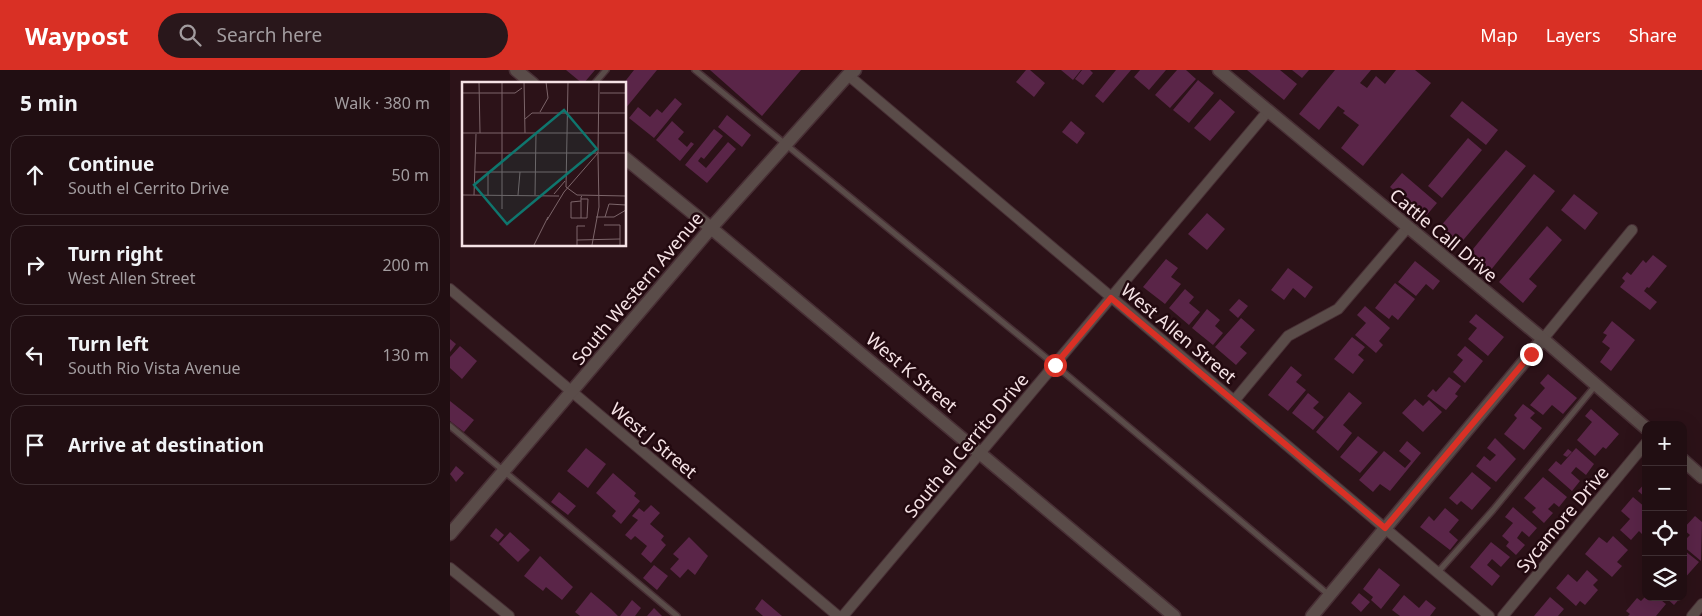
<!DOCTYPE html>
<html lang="en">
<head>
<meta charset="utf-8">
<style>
	body { margin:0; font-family:"Noto Sans",sans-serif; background:#29171b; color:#f1f3f6 }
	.controls { position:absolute; right:15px; bottom:15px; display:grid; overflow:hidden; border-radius:10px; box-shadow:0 5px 20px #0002 }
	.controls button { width:45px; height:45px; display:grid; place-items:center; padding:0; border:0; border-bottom:1px solid #3e2e32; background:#210e12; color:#f1f3f6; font:25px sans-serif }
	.stop { position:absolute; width:15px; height:15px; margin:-11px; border:4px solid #d93025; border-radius:50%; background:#fff }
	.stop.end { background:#d93025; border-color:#fff; box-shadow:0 1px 5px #0008 }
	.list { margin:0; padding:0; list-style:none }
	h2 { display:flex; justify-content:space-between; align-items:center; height:65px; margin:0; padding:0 20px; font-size:21px }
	h2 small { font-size:16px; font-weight:400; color:#a29c9f }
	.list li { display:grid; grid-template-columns:32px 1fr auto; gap:15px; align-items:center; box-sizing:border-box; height:80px; margin:0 10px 10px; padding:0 10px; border:1px solid #3e2e32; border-radius:15px }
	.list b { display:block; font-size:19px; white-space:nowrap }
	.list p { margin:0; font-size:16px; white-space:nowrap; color:#a29c9f }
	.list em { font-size:16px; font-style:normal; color:#a29c9f }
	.icon { flex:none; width:28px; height:28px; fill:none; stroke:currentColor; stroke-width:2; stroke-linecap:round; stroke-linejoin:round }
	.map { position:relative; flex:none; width:1252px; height:546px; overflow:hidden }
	header { display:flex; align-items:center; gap:30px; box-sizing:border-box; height:70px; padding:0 25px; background:#d93025; color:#fff }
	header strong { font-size:24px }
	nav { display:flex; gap:28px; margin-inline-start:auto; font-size:18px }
	.search { width:350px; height:45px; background:#29171b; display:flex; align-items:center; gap:12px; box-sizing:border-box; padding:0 18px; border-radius:28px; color:#a29c9f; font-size:19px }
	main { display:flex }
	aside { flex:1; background:#210e12 }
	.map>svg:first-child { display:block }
</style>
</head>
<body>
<header>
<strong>Waypost</strong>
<div class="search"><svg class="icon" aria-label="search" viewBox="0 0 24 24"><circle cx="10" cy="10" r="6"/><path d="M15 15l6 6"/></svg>Search here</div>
<nav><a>Map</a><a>Layers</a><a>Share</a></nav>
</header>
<main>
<aside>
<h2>5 min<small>Walk · 380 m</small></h2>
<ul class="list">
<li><svg class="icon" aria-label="ahead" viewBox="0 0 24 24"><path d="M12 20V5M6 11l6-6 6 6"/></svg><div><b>Continue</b><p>South el Cerrito Drive</p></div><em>50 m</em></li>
<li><svg class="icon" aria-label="right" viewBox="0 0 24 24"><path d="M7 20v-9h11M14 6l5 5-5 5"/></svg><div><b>Turn right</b><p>West Allen Street</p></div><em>200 m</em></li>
<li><svg class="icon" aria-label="left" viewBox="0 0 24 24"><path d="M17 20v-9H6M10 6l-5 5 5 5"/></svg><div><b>Turn left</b><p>South Rio Vista Avenue</p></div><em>130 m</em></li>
<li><svg class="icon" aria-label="arrive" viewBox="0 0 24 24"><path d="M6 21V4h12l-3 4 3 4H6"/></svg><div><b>Arrive at destination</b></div></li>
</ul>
</aside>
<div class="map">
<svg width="1252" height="546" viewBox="0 0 1252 546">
	<rect width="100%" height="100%" fill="#2c1218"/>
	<path fill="#5a2548" d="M116,0H145L133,14Z
		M184,0H207L175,39V14H173Z
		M260,0H351L312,46Z
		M576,0H580L595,13L584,27L566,12Z
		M611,0H631L623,10Z
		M632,0H640L643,3L633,15L625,9Z
		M666,0H681L653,33L645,26Z
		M690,0H716L699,20L684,7Z
		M727,0H736L746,9L720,38L705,25Z
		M797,0H830L847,14L834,30Z
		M842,0H859L852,8Z
		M885,0H921L910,13L917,18L926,6L935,14L946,0H965L981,13L913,96L891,78L909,55L893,43L895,41L888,36L869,60L849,44Z
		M748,10L764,23L739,53L723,40Z
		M225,28L232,34L204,68L179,48L188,37L200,47L207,39L212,43Z
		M770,29L785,42L760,71L744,58Z
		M1012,31L1048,60L1036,75L1000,46Z
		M277,45L301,65L292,77L268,57Z
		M222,51L234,62L228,69L237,77L241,72L244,74L230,91L206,70Z
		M621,51L635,63L627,74L612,62Z
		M264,59L273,66L254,89L251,87L248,91L256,98L278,72L286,79L257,113L235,95Z
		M1018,68L1032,80L992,128L978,116Z
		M1056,80L1076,96L1009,175L989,158Z
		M952,103L987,133L975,147L940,117Z
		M1084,104L1105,121L1040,201L1019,184Z
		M1124,124L1148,143L1135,160L1111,140Z
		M757,143L775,159L757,180L738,164Z
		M1097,156L1112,170L1079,209L1087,216L1073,233L1049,212Z
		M1203,185L1217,196L1199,218L1197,217L1194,221L1207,232L1200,240L1170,217L1175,211L1172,208L1177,202L1181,205L1193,190L1196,193Z
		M716,189L728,198L721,207L731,214L715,234L693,217Z
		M965,191L990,211L983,220L976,214L966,226L948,212Z
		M838,198L863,217L855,228L843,218L834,230L821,220Z
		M945,213L965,229L948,250L942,245L939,249L925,238Z
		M735,219L744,227L739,233L750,242L739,255L719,238Z
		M789,229L798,236L788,248L779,240Z
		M915,236L940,258L929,271L933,275L926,283L905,265L916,253L907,245Z
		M757,239L770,250L765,256L773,263L763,275L742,258Z
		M1026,244L1054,267L1038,286L1018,269L1027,258L1019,252Z
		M791,248L805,260L790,277L797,283L786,295L765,277Z
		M1162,251L1185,270L1161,301L1150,292L1160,278L1152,272L1157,265L1153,263Z
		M902,267L915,277L908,285L914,290L903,304L884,289Z
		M0,269L6,274L0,282Z
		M10,276L27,291L12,309L0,298V287Z
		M1015,276L1033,291L1015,313L1003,302L1013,290L1007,285Z
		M841,296L852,305L846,312L856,320L838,341L818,325Z
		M1098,304L1127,328L1113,344L1102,335L1093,345L1080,335L1095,318L1090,313Z
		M999,307L1011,316L1005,324L1008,326L996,340L977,326L983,319L986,322Z
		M899,322L912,333L893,355L902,363L888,381L866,362Z
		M858,323L869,332L863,338L874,347L863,360L842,343Z
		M965,329L973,336L979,330L992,342L973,362L952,343Z
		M0,331L24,350L14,362L0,351Z
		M1073,334L1085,343L1080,348L1092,358L1074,380L1054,364L1067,348L1064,345Z
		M1141,339L1169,364L1156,379L1153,377L1145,386L1127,370L1142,352L1135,346Z
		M908,366L928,382L910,403L890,387Z
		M1045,368L1066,389L1046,412L1026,396L1034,386L1040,391L1046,385L1037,378Z
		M957,371L971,383L940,421L930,414L923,422L909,410L934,381L955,398L961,391L949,381Z
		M136,378L156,394L138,418L117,401Z
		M1126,378L1144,394L1136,405L1126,397L1121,403L1130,411L1122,421L1098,400L1106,391L1111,395Z
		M1118,379L1122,382L1117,387L1113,385Z
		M6,396L14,403L6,412L0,404Z
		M1022,402L1041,418L1022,440L1011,431L1007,435L999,428Z
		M163,403L186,423L184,426L190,431L171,454L162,446L166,441L146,423Z
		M1093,407L1117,427L1109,437L1104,433L1098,439L1103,443L1094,453L1082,442L1086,438L1074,428Z
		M1196,412V428L1188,421Z
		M109,422L126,436L118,445L101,432Z
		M1183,427L1196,438V464L1194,466L1189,461L1181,470L1170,460L1180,449L1171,441Z
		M201,435L210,443L200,454L214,466L211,470L216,475L201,493L191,484L197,476L185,466L181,470L175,465L188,450L182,446L189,438L194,442Z
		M1063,437L1087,458L1079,467L1072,461L1067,468L1075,475L1066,485L1056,476L1059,472L1052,466L1063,453L1055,447Z
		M995,438L1009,450L999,462L1008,470L1000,480L970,457L979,446L984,451Z
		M1245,446L1252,452L1251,491L1233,476V472L1240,465L1233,459Z
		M46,458L54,465L48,472L40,466Z
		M60,462L80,480L68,492L49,474Z
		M1163,466L1178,480L1167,492L1172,496L1162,507L1135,484L1149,467L1157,473Z
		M239,467L258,486L245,505L238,499L230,508L220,499L229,489L223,484Z
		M1041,472L1060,487L1051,497L1042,489L1037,495L1050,506L1042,516L1020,497Z
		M1235,481L1249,492L1233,510V483Z
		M90,486L123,517L112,530L96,517L93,521L74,506Z
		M204,495L218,506L207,520L193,508Z
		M929,498L950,515L931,539L921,530L923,527L913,519Z
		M1137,500L1148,510L1143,515L1148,520L1135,535L1130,531L1126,536L1106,518L1118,504L1127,512Z
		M141,522L161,539L168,546H130L125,542Z
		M909,523L920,532L911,542L901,533Z
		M954,525L969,538L976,530L986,538L980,546H950L942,540Z
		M1100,527L1114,539L1108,546H1084Z
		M1195,527H1207L1216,534L1206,546H1178L1180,544L1176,541L1187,528L1191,531Z
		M1215,527H1231L1224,535Z
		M312,529L332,546H313L305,539Z
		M182,530L191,538L185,546H170Z
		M204,538L212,546H197Z"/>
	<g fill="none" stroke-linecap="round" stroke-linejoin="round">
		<defs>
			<path id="service" d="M245,0L605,295L879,525
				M144,14L156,0
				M0,356L227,546
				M988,502L1043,440L1145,316"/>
			<path id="minor" d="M398,5L1039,546
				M0,219L388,546
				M1093,269L1182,160
				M784,331L838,266L888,239L958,157
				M0,498L59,546
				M393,546L818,41
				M1053,546L1196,373
				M1242,546L1252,534"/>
			<path id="tertiary" d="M66,0L83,14
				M769,0L1093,269L1196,358
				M175,88L261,158L724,546
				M1233,390L1252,407
				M0,464L261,158L398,5L405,0
				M862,546L1093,269"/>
		</defs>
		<use href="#service" stroke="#482f35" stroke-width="8"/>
		<use href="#minor" stroke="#482f35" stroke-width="12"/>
		<use href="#tertiary" stroke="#482f35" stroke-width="15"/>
		<use href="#service" stroke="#5a4c49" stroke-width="5"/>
		<use href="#minor" stroke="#5a4c49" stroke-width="10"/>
		<use href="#tertiary" stroke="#5a4c49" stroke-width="12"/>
	</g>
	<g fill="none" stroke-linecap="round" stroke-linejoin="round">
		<path stroke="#d93025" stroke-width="6" d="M605,295L661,228L935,458L1081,284"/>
	</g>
	<g text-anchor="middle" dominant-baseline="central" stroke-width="5" stroke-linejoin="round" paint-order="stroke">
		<g font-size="18" fill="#f5e2e5" stroke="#22090f">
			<text transform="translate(994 165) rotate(40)">Cattle Call Drive</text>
			<text transform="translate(187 218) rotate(-50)">South Western Avenue</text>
			<text transform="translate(729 263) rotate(40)">West Allen Street</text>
			<text transform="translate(462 302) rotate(40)">West K Street</text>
			<text transform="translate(204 370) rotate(40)">West J Street</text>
			<text transform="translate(516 375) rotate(-50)">South el Cerrito Drive</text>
			<text transform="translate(1112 449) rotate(-50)">Sycamore Drive</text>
		</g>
	</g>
	<g transform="translate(12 12)">
		<rect width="164" height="164" fill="#2c1218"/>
		<path fill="none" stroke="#7c656a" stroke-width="1" d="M17,0L18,51M40,0V127M62,0L63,51M106,0L104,105L115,113L164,114M0,11H53L60,6M138,11H164M78,30L86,16L84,0M63,37L70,31H164M0,51H164M14,71H164M13,90H106M26,90V113M92,112L103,99M0,113L97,114M12,113L14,52M56,113L58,90M73,113L74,51M119,117H126L125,136H119V115L120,114M134,135H143L147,122L164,123M143,135H152L164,128M119,136H109V120L119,119M85,138L102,110L136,71L137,0M142,143H158V163M115,158L158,157M72,163L86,135M115,163V144H123M130,163L137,125L136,72"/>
		<path fill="#0f766e" fill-opacity="0.15" stroke="#0f766e" stroke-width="2.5" d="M102,28L135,67L45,142L12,103Z"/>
		<rect width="164" height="164" fill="none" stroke="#f5e2e5" stroke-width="2.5"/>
	</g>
</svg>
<div class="controls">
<button>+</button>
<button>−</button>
<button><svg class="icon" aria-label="locate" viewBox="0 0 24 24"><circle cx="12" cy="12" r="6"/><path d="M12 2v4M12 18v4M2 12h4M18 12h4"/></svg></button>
<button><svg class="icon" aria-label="layers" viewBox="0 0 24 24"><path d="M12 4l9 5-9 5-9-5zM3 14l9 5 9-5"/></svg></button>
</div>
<div class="stop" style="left:605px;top:295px"></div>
<div class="stop end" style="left:1081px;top:284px"></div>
</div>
</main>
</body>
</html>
